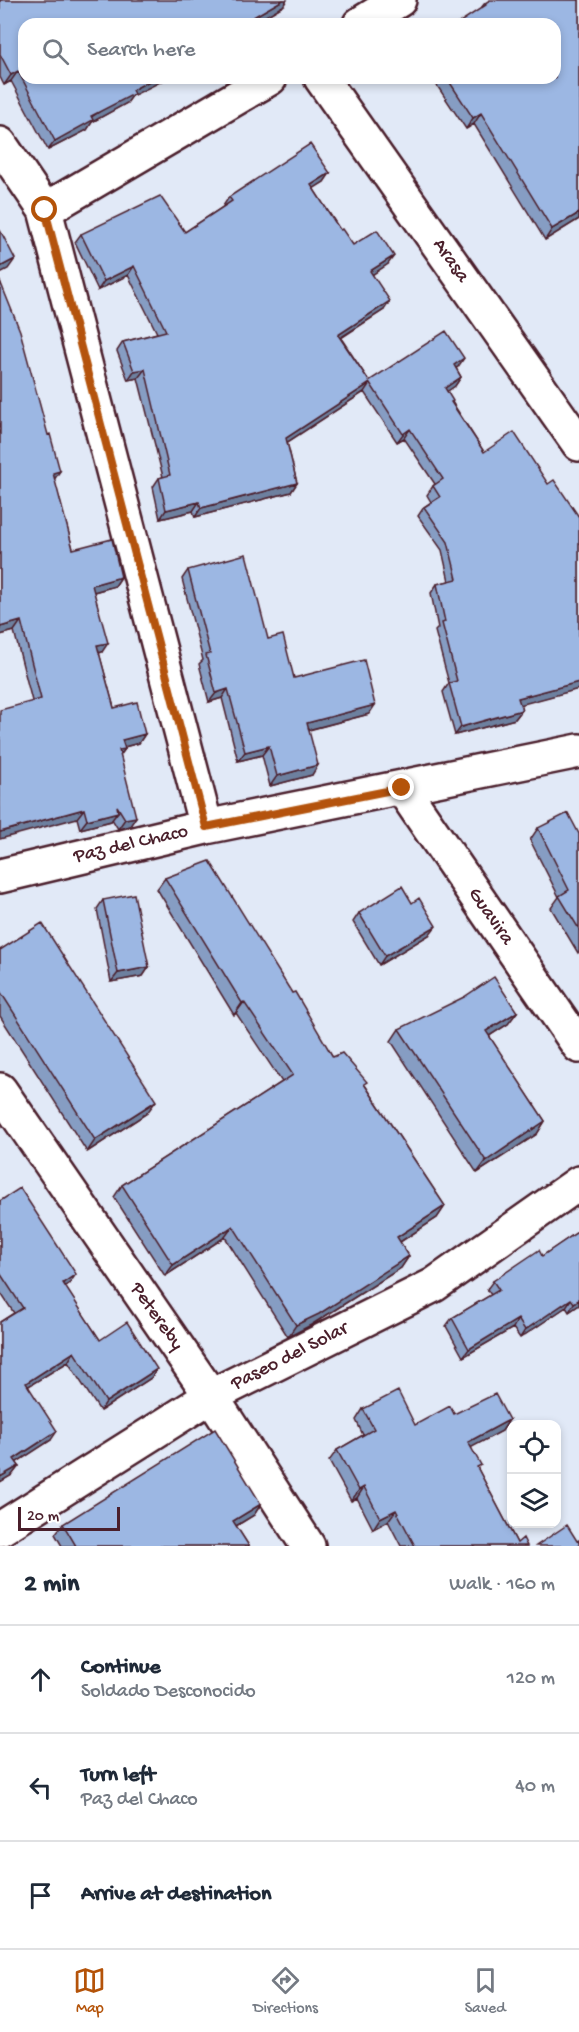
<!DOCTYPE html>
<html lang="en">
<head>
<meta charset="utf-8">
<style>
	body { margin:0; font-family:"Gochi Hand",sans-serif; background:#f6f6f7; color:#1f2937 }
	.controls { position:absolute; right:18px; bottom:18px; display:grid; overflow:hidden; border-radius:12px; box-shadow:0 3px 9px #0003 }
	.controls button { width:54px; height:54px; display:grid; place-items:center; padding:0; border:0; border-bottom:2px solid #e0e1e3; background:#fff; color:#1f2937; font:30px sans-serif }
	.scale { position:absolute; left:18px; bottom:15px; width:102px; box-sizing:border-box; padding-left:6px; border:3px solid #4a1f2b; border-top:0; font-size:16px; line-height:21px; white-space:nowrap; color:#4a1f2b; -webkit-text-stroke:4px #fff; paint-order:stroke }
	.stop { position:absolute; width:18px; height:18px; margin:-14px; border:4px solid #b45309; border-radius:50%; background:#fff }
	.stop.end { background:#b45309; border-color:#fff; box-shadow:0 2px 6px #0008 }
	.list { margin:0; padding:0; list-style:none }
	h2 { display:flex; justify-content:space-between; align-items:center; height:78px; margin:0; padding:0 24px; font-size:26px }
	h2 small { font-size:20px; font-weight:400; color:#747a83 }
	.list li { display:grid; grid-template-columns:39px 1fr auto; gap:18px; align-items:center; box-sizing:border-box; height:108px; padding:0 24px; border-top:2px solid #e0e1e3 }
	.list b { display:block; font-size:22px; white-space:nowrap }
	.list p { margin:0; font-size:20px; white-space:nowrap; color:#747a83 }
	.list em { font-size:20px; font-style:normal; color:#747a83 }
	.icon { flex:none; width:33px; height:33px; fill:none; stroke:currentColor; stroke-width:2; stroke-linecap:round; stroke-linejoin:round }
	.map { position:relative; flex:none; width:579px; height:1546px; overflow:hidden }
	.search { position:absolute; background:#fff; box-shadow:0 3px 9px #0003; left:18px; right:18px; top:18px; height:66px; display:flex; align-items:center; gap:15px; box-sizing:border-box; padding:0 21px; border-radius:18px; color:#747a83; font-size:22px }
	.sheet { height:402px; background:#fff }
	nav { display:flex; justify-content:space-around; align-items:center; box-sizing:border-box; height:84px; border-top:2px solid #e0e1e3; background:#fff; font-size:16px; color:#747a83 }
	nav a { display:grid; justify-items:center; gap:3px }
	nav .on { color:#b45309 }
	.map>svg:first-child { display:block }
</style>
</head>
<body>
<div class="map">
<svg width="579" height="1546" viewBox="0 0 579 1546">
	<rect width="100%" height="100%" fill="#e1e9f7"/>
	<filter id="ink" filterUnits="userSpaceOnUse"><feTurbulence type="fractalNoise" baseFrequency=".0167" numOctaves="2"/><feDisplacementMap in="SourceGraphic" scale="12" xChannelSelector="R" yChannelSelector="G"/><feConvolveMatrix kernelMatrix="1 2 1 2 8 2 1 2 1" color-interpolation-filters="sRGB"/></filter>
	<g filter="url(#ink)">
		<g fill="none" stroke-linecap="round" stroke-linejoin="round">
			<defs>
				<path id="minor" d="M360,24L399,0
					M321,78L579,444
					M0,144L45,210L206,827
					M45,210L270,78
					M402,788L579,1046
					M0,876L206,827L579,751
					M0,1090L211,1396L308,1546
					M0,1529L211,1396L434,1285L579,1183"/>
			</defs>
			<use href="#minor" stroke="#4a1f2b" stroke-width="38"/>
			<use href="#minor" stroke="#fff" stroke-width="33"/>
		</g>
		<path fill="#869dc3" stroke="#4a1f2b" stroke-width="1.5" d="M0,0L283,6L252,24H24L132,96L127,103L92,122L87,130L48,150L11,81L4,85L0,77Z
			M579,0V219L545,240L474,124L466,129L432,78H555L481,8L485,3Z
			M330,173L324,182L313,188L340,230L353,245L388,264L372,275L384,310L341,338L369,381L458,367L456,368L461,377L455,386L447,391L452,402L484,452L548,484L579,517V689L520,704L522,710L515,719L455,735L443,692L449,683L435,631L438,628L431,593L437,584L449,581L442,550L418,516L424,507L431,502L427,495L433,486L435,484L404,438L397,442L364,392L287,442L297,483L291,492L195,517L193,511L160,519L153,487L159,478L163,477L138,378L128,380L117,351L123,342L157,333L128,275L98,290L75,242L81,234L185,232L223,207V206L229,197Z
			M0,281L73,549L121,577L115,586L94,592L102,652L99,653L114,708L145,734L139,743L124,747L125,749L120,756L130,826L118,829L112,819L111,821L80,829L77,818L32,701L14,631L0,635Z
			M188,570L268,639L294,678L369,714L309,730L312,775L270,786L262,755L238,761L222,698L209,702L199,664L203,660L182,579Z
			M538,828L579,834V952L578,953L551,908L559,897L530,840Z
			M165,878L292,993L333,1057L365,1085L445,1206L437,1218L400,1242L409,1256L401,1268L311,1325L288,1337L225,1237L165,1276L114,1197L122,1185L282,1082L236,1013L234,1015L157,889Z
			M103,900L149,967L143,976L111,982L97,909Z
			M359,913L429,935L379,965L353,922Z
			M0,950L147,1113L87,1152L0,1016Z
			M517,1012L508,1024L489,1036L545,1121L537,1134L477,1173L391,1041L399,1029Z
			M0,1201L70,1283L65,1287L100,1340L151,1378L100,1411L68,1362L28,1386L51,1440L16,1462L19,1466L12,1475L0,1482V1322L14,1313L0,1292Z
			M579,1231V1305L569,1312L566,1307L520,1338L513,1328L463,1357L446,1326L452,1318L491,1295L487,1289L493,1281L542,1256Z
			M363,1409L415,1425L454,1414L509,1420L502,1431L471,1447L478,1469L517,1543L527,1546H401L388,1521L373,1529L357,1498L351,1501L329,1461L337,1450L363,1435L356,1420Z
			M261,1504L254,1515L236,1526L249,1546H62L55,1534L63,1524Z"/>
		<path fill="#6d809f" stroke="#4a1f2b" stroke-width="1.5" d="M283,0H287L283,6L252,24H241Z
			M18,71L11,81L4,85L11,75Z
			M155,78H168L132,96L127,103L92,122L87,130L48,150L55,141L132,90Z
			M481,113L474,124L466,129L473,118Z
			M330,173L324,182L305,194L311,185Z
			M579,213V219L545,240L552,229Z
			M394,256L388,264L364,280L370,271Z
			M15,259L8,269L0,273V267Z
			M134,266L128,275L98,290L104,281Z
			M390,301L384,310L332,343L338,335Z
			M464,358L458,367L447,373L454,365Z
			M145,369L138,378L128,380L134,371Z
			M461,377L455,386L439,397L445,388Z
			M370,383L364,392L280,447L286,438Z
			M410,429L404,438L397,442L403,434Z
			M60,471L54,480L53,473Z
			M297,483L291,492L195,517L201,508Z
			M199,502L193,511L160,519L166,510Z
			M121,577L115,586L86,594L92,585Z
			M21,621L14,631L0,635V627Z
			M108,643L102,652L91,655L97,645Z
			M579,682V689L512,707L518,698Z
			M228,689L222,698L209,702L216,693Z
			M375,705L369,714L300,732L307,723Z
			M522,710L515,719L455,735L461,727Z
			M145,734L139,743L116,749L122,740Z
			M269,746L262,755L238,761L245,752Z
			M125,749L118,758L119,750Z
			M318,765L312,775L270,786L277,776Z
			M84,809L77,818L0,839V832Z
			M118,812L111,821L80,829L87,820Z
			M136,817L130,826L118,829L125,819Z
			M436,926L429,935L379,965L385,956Z
			M149,967L143,976L111,982L118,973Z
			M244,1002L236,1013L234,1015L242,1003Z
			M517,1012L508,1024L478,1043L486,1031Z
			M156,1101L147,1113L87,1152L95,1140Z
			M545,1121L537,1134L477,1173L486,1161Z
			M445,1206L437,1218L389,1249L397,1237Z
			M233,1226L225,1237L165,1276L173,1265Z
			M409,1256L401,1268L311,1325L288,1337L296,1325Z
			M76,1274L70,1283L56,1292L63,1283Z
			M571,1299L566,1307L520,1338L525,1330Z
			M579,1300V1305L569,1312L574,1303Z
			M518,1319L513,1328L463,1357L469,1349Z
			M74,1352L68,1362L19,1392L26,1383Z
			M157,1369L151,1378L100,1411L106,1402Z
			M509,1420L502,1431L461,1453L468,1442Z
			M57,1431L51,1440L8,1468L14,1459Z
			M19,1466L12,1475L0,1482V1477Z
			M364,1487L357,1498L351,1501L359,1490Z
			M261,1504L254,1515L226,1532L233,1521Z
			M396,1510L388,1521L373,1529L380,1518Z"/>
		<path fill="#9cb7e3" stroke="#4a1f2b" stroke-width="1.5" d="M0,0H283L241,24H24V78H155L132,90L134,94L91,116L93,120L55,141L18,71L11,75L0,54Z
			M490,0H579V213L552,229L481,113L473,118L447,78H555V24H457L486,5L485,3Z
			M310,144L330,173L311,185L340,230L342,229L353,245L377,230L394,256L370,271L390,301L338,335L369,381L446,331L464,358L454,365L461,377L445,388L453,401L451,402L484,452L514,432L548,484L554,480L579,517V682L518,698L522,710L461,727L449,683L457,681L442,623L445,622L437,584L457,579L448,542L424,507L440,497L433,486L443,479L410,429L403,434L370,383L286,438L297,483L201,508L199,502L166,510L159,478L170,475L145,369L134,371L123,342L166,331L134,266L104,281L81,234L160,196L185,232L232,201L229,197Z
			M0,230L15,259L0,267Z
			M0,281L20,331L48,435L50,434L60,471L53,473L73,549L112,539L121,577L92,585L108,643L97,645L114,708L137,702L145,734L122,740L125,749L119,750L136,817L125,819L117,806L118,812L87,820L84,809L0,832V710L41,699L21,621L0,627Z
			M246,554L268,639L283,635L294,678L364,660L375,705L307,723L318,765L277,776L269,746L245,752L228,689L216,693L206,655L210,654L188,570Z
			M568,813L579,834V929L559,896L569,890L538,828Z
			M210,861L292,993L295,992L333,1057L342,1053L367,1082L364,1084L445,1206L397,1237L409,1256L319,1314L296,1325L233,1226L173,1265L122,1185L293,1075L244,1002L242,1003L165,878Z
			M402,886L412,903L419,898L436,926L385,956L359,913Z
			M134,894L149,967L118,973L103,900Z
			M42,923L156,1101L95,1140L0,991V950Z
			M494,977L517,1012L486,1031L545,1121L486,1161L399,1029L464,997Z
			M20,1188L76,1274L63,1283L100,1340L127,1322L157,1369L106,1402L74,1352L26,1383L57,1431L14,1459L19,1466L0,1477V1322L23,1308L0,1273V1201Z
			M579,1231V1300L574,1303L571,1299L525,1330L518,1319L469,1349L452,1318L499,1290L493,1281L539,1250L542,1256Z
			M398,1391L415,1425L450,1406L454,1414L495,1394L509,1420L468,1442L481,1465L477,1467L517,1543L523,1538L527,1546H415L396,1510L380,1518L364,1487L359,1490L337,1450L374,1429L363,1409Z
			M215,1429L261,1504L233,1521L249,1546H76L63,1524Z
			M567,1525L577,1541L579,1540V1546H536Z"/>
	</g>
	<g fill="none" stroke-linecap="round" stroke-linejoin="round" filter="url(#ink)">
		<path stroke="#b45309" stroke-width="8" d="M45,210L206,827L402,788"/>
	</g>
	<g text-anchor="middle" dominant-baseline="central" stroke-width="4.5" stroke-linejoin="round" paint-order="stroke">
		<g font-size="20" fill="#4a1f2b" stroke="#fff">
			<text transform="translate(450 261) rotate(55)">Arasa</text>
			<text transform="translate(131 845) rotate(-13)">Paz del Chaco</text>
			<text transform="translate(490 917) rotate(55)">Guavira</text>
			<text transform="translate(156 1317) rotate(55)">Petereby</text>
			<text transform="translate(290 1357) rotate(-27)">Paseo del Solar</text>
		</g>
	</g>
</svg>
<div class="controls">
<button><svg class="icon" aria-label="locate" viewBox="0 0 24 24"><circle cx="12" cy="12" r="6"/><path d="M12 2v4M12 18v4M2 12h4M18 12h4"/></svg></button>
<button><svg class="icon" aria-label="layers" viewBox="0 0 24 24"><path d="M12 4l9 5-9 5-9-5zM3 14l9 5 9-5"/></svg></button>
</div>
<div class="scale">20 m</div>
<div class="stop" style="left:45px;top:210px"></div>
<div class="stop end" style="left:402px;top:788px"></div>
<div class="search"><svg class="icon" aria-label="search" viewBox="0 0 24 24"><circle cx="10" cy="10" r="6"/><path d="M15 15l6 6"/></svg>Search here</div>
</div>
<section class="sheet">
<h2>2 min<small>Walk · 160 m</small></h2>
<ul class="list">
<li><svg class="icon" aria-label="ahead" viewBox="0 0 24 24"><path d="M12 20V5M6 11l6-6 6 6"/></svg><div><b>Continue</b><p>Soldado Desconocido</p></div><em>120 m</em></li>
<li><svg class="icon" aria-label="left" viewBox="0 0 24 24"><path d="M17 20v-9H6M10 6l-5 5 5 5"/></svg><div><b>Turn left</b><p>Paz del Chaco</p></div><em>40 m</em></li>
<li><svg class="icon" aria-label="arrive" viewBox="0 0 24 24"><path d="M6 21V4h12l-3 4 3 4H6"/></svg><div><b>Arrive at destination</b></div></li>
</ul>
</section>
<nav>
<a class="on"><svg class="icon" aria-label="map" viewBox="0 0 24 24"><path d="M3 6l6-2 6 2 6-2v14l-6 2-6-2-6 2zM9 4v14M15 6v14"/></svg>Map</a>
<a><svg class="icon" aria-label="directions" viewBox="0 0 24 24"><path d="M12 3l9 9-9 9-9-9zM9 14v-3h6M13 9l2 2-2 2"/></svg>Directions</a>
<a><svg class="icon" aria-label="saved" viewBox="0 0 24 24"><path d="M7 4h10v16l-5-4-5 4z"/></svg>Saved</a>
</nav>
</body>
</html>
